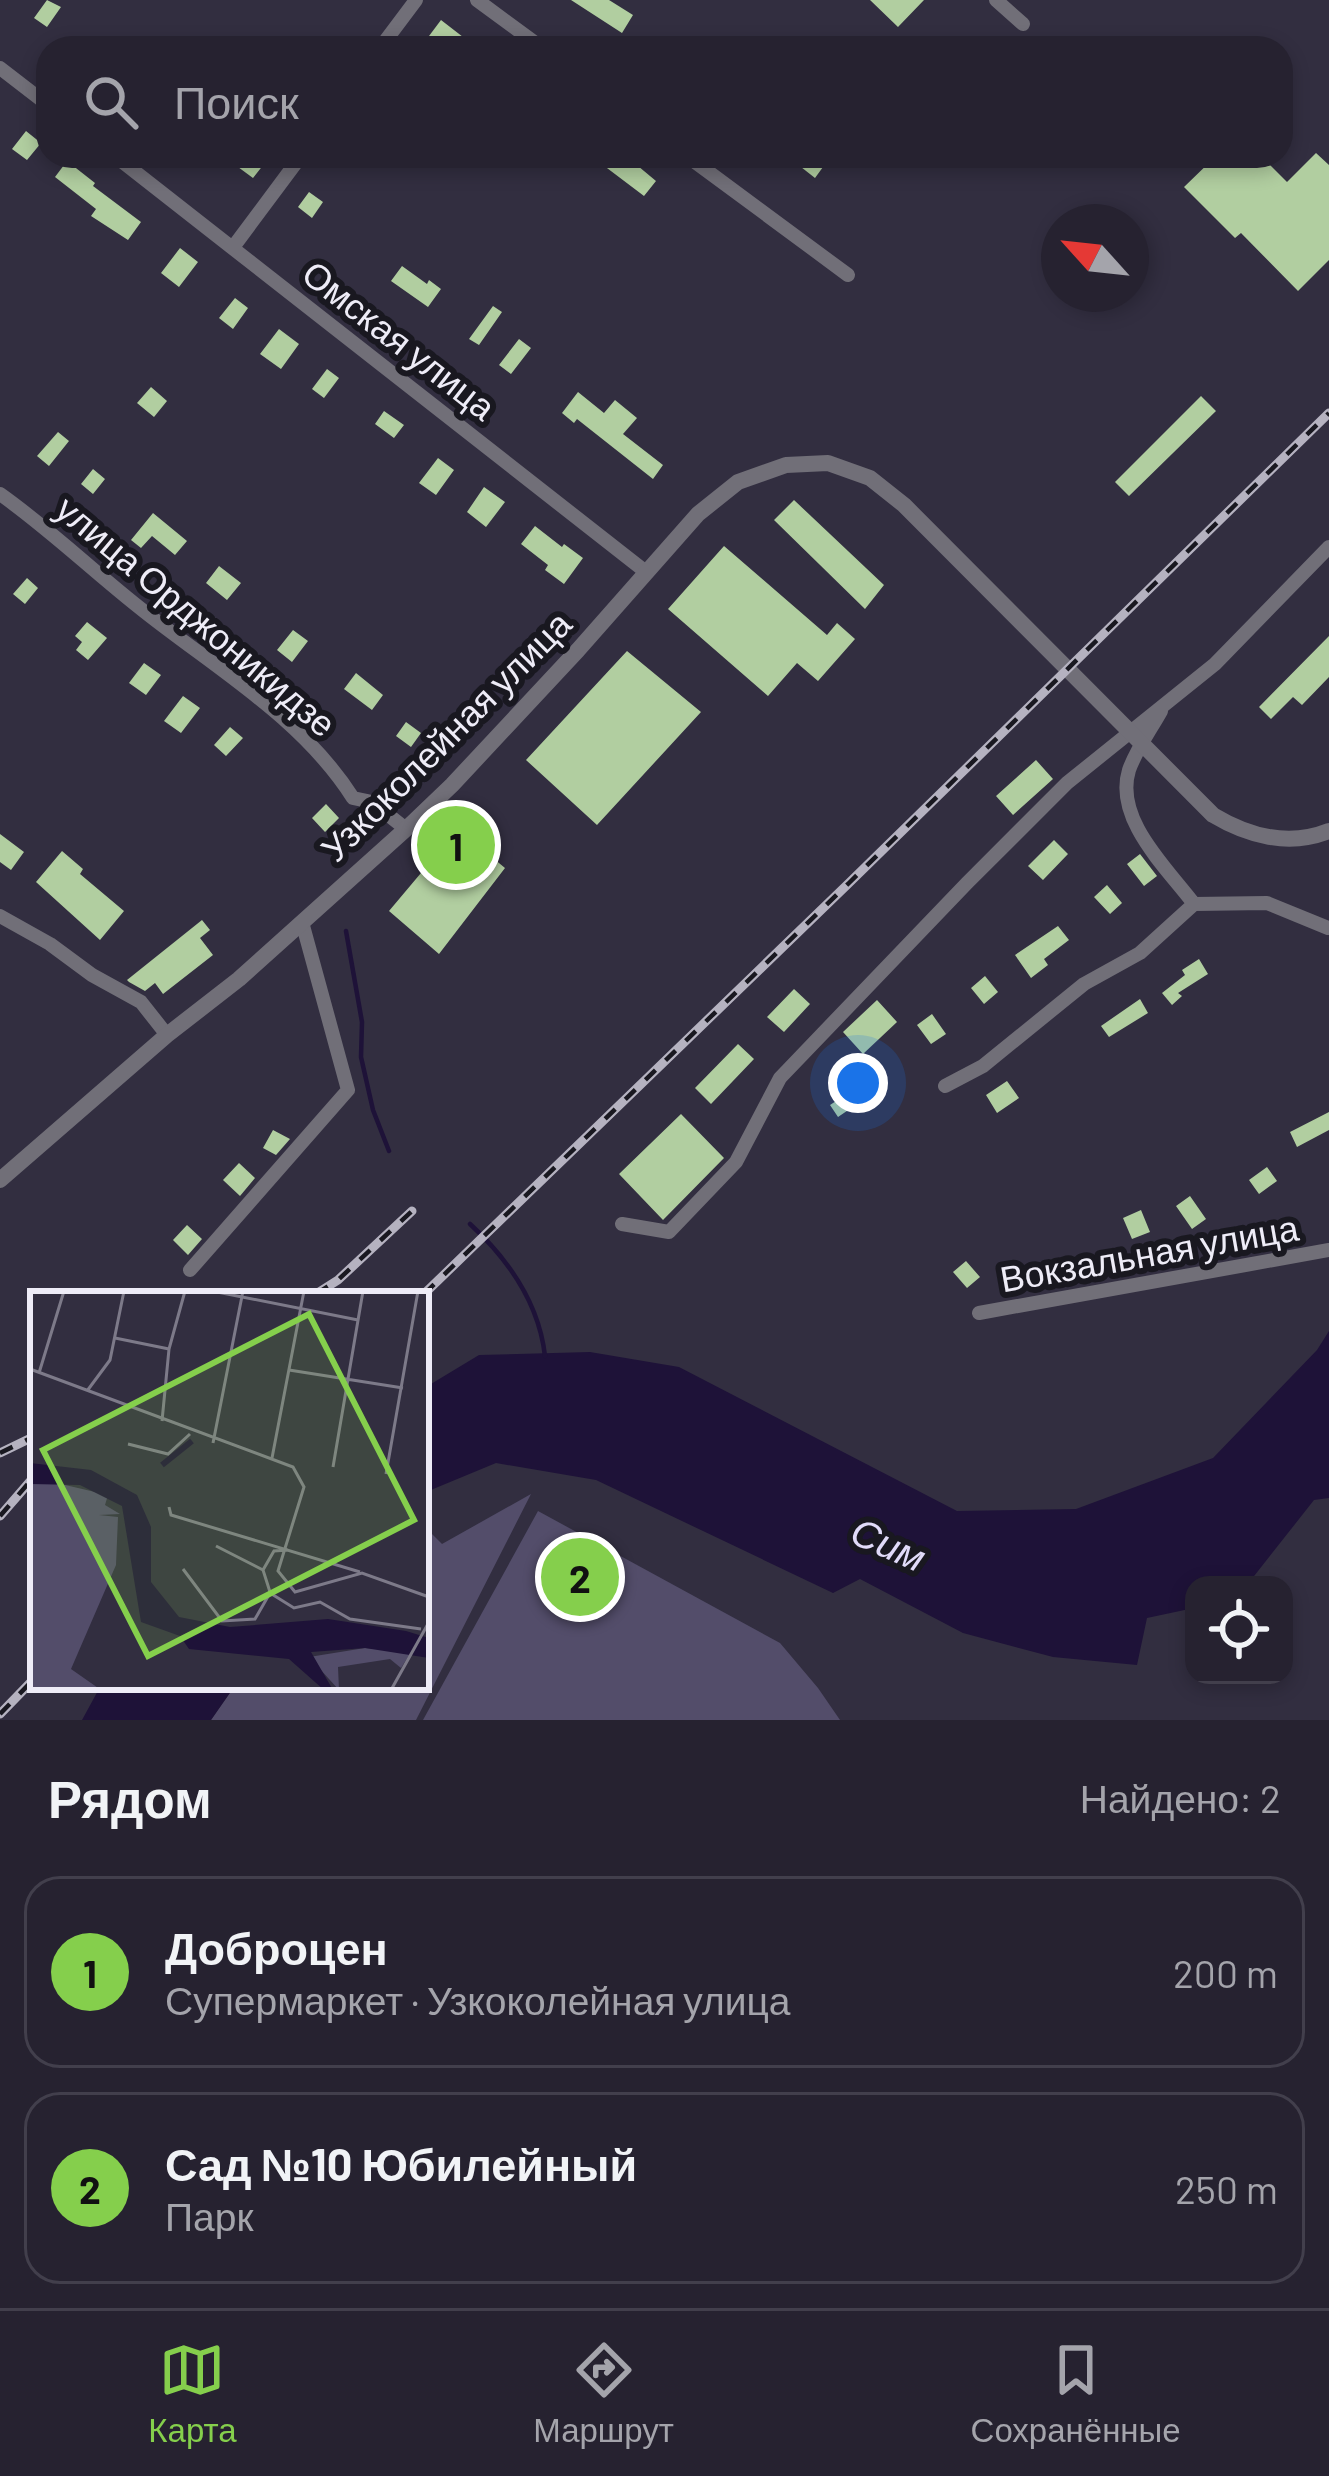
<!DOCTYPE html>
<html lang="ru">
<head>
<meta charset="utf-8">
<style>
	body { margin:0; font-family:Barlow,sans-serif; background:#2e2a38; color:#f1f3f6 }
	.controls { position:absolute; right:36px; bottom:36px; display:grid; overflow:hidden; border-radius:24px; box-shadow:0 6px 18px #0003 }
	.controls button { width:108px; height:108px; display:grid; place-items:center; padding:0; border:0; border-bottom:3px solid #423f4c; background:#262230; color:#f1f3f6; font:60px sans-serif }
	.compass { position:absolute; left:1041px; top:204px; width:108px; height:108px; border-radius:50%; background:#262230; box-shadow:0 6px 18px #0003; rotate:297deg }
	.you { position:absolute; left:858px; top:1083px; width:42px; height:42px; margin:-30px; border:9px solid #fff; border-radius:50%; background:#1a73e8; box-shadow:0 0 0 18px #1a73e833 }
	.badge { display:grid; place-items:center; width:78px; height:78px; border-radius:50%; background:#85cf4c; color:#111; font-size:39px; font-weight:700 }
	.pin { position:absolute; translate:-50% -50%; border:6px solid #fff; box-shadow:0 3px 12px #0006 }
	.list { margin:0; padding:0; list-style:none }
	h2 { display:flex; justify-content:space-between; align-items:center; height:156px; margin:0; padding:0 48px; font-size:51px }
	h2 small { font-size:39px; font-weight:400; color:#a4a4ab }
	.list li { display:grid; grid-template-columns:78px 1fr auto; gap:36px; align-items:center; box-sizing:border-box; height:192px; margin:0 24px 24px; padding:0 24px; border:3px solid #423f4c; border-radius:36px }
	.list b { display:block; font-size:45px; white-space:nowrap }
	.list p { margin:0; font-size:39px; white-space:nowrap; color:#a4a4ab }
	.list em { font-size:39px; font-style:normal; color:#a4a4ab }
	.icon { flex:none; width:66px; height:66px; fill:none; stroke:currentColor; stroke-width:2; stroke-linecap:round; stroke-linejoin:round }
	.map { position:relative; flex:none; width:1329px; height:1720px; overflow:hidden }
	.search { position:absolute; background:#262230; box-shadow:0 6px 18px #0003; left:36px; right:36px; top:36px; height:132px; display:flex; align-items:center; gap:30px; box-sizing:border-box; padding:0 42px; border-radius:36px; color:#a4a4ab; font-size:45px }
	.sheet { height:588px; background:#262230 }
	nav { display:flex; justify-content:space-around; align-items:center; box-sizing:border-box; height:168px; border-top:3px solid #423f4c; background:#262230; font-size:33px; color:#a4a4ab }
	nav a { display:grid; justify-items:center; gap:6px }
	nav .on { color:#85cf4c }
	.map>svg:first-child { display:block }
</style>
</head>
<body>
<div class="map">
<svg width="1329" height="1720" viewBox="0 0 1329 1720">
	<rect width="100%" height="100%" fill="#322e40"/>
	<path fill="#534d6a" d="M531,1494L416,1720H211L234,1687H426V1528L442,1544Z
		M538,1511L780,1643L818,1688L840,1720H423Z"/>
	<path fill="#1e1238" d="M1329,1331V1498L1314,1500L1247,1585H1194V1608L1147,1618L1137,1665L1053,1657L963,1633L860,1579L833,1593L596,1480L496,1463L426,1492V1387L479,1355L590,1352L679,1367L957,1511L1076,1509L1213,1458L1317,1350Z
		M100,1687H234L211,1720H82Z"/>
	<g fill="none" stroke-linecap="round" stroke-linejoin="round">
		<path stroke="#1e1238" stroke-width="4.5" d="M346,931L362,1022L361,1057L373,1110L389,1151
			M470,1224C508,1259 539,1304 545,1356"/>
	</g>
	<path fill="#b1cea0" d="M47,0L61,7L47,27L34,18Z
		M571,0H609L633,15L622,33Z
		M870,0H924L898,27Z
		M441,20L463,37L454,48H420Z
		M26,131L41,143L27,160L12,149Z
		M1316,153L1329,165V260L1298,291L1241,233L1235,238L1184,187L1216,156H1261L1287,182Z
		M246,156H253L264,164L253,178L238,167Z
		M610,156H626L656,181L644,196L603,165Z
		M810,156H831L815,178L801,167Z
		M67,161L95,183L93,186L141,222L128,240L91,216L96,209L55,177Z
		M309,192L323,202L312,218L298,207Z
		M180,248L198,262L179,287L161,273Z
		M402,266L427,284L429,280L441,289L428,307L391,281Z
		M235,298L248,308L233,329L219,318Z
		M493,306L502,312L479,345L469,339Z
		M279,329L299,344L281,369L260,354Z
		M519,339L531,348L511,374L499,365Z
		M327,369L339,378L324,398L312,389Z
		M151,387L167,401L154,417L137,403Z
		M578,392L604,413L615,400L637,418L623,434L663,465L653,479L577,419L574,423L562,413Z
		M1201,396L1216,411L1129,496L1115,482Z
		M384,411L404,425L394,438L375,424Z
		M58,432L69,441L49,466L37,456Z
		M438,458L454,470L436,495L419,483Z
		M93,469L105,479L93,494L81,484Z
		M484,487L505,502L486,527L467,512Z
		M794,500L884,585L865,609L774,520Z
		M153,513L187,541L175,555L152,536L141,548L131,540Z
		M535,526L562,547L564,544L583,558L564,584L545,570L548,565L521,544Z
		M724,546L827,635L837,623L855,639L818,681L797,663L768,696L668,609Z
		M219,566L241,583L227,600L206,583Z
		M27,578L38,588L25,604L13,594Z
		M87,622L107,638L88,660L76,650L82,642L75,636Z
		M293,630L308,641L292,662L277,650Z
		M1329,636V677L1302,705L1293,697L1271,719L1259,707Z
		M627,651L701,712L597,825L526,760Z
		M144,663L161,675L146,695L129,683Z
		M356,673L383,695L372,710L344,689Z
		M183,696L200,708L181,733L164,721Z
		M406,722L421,733L411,747L396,736Z
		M230,727L243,738L226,756L214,745Z
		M1036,760L1053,779L1013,815L996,796Z
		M326,804L339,818L325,832L312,818Z
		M458,829L505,868L439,954L389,911Z
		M0,834L24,852L11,870L0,862Z
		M1054,840L1068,854L1043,880L1028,866Z
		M62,851L83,869L80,874L124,911L100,940L36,882Z
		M1140,854L1157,876L1144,886L1127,864Z
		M1107,885L1122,903L1110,914L1094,897Z
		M202,920L210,930L200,938L213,955L163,994L155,983L145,991L129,982L127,980Z
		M1058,926L1069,940L1044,959L1048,965L1031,978L1015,955Z
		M1199,959L1208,974L1178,993L1182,996L1172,1005L1162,993L1185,975L1182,970Z
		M985,976L998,992L984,1004L971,988Z
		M794,989L810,1004L784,1032L767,1017Z
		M1140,999L1148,1013L1109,1037L1101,1026Z
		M877,1000L897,1022L863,1054L843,1032Z
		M932,1014L946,1034L931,1044L917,1025Z
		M738,1044L754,1059L711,1104L695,1088Z
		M868,1080L875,1092L838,1117L830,1105Z
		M1007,1081L1019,1098L997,1113L986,1095Z
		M1329,1112V1130L1297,1147L1290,1132Z
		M681,1114L724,1158L663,1220L619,1174Z
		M273,1130L290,1139L276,1155L263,1148Z
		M239,1163L255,1178L240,1196L223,1180Z
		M1267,1167L1277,1181L1259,1194L1249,1180Z
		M1190,1196L1206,1219L1192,1229L1176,1206Z
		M1141,1210L1150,1232L1132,1239L1123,1218Z
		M187,1225L202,1239L188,1255L173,1240Z
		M966,1261L980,1277L967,1288L953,1272Z"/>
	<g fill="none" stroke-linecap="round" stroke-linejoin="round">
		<path stroke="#716f78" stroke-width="14" d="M477,0L542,48
			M996,0L1023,24
			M380,48L416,0
			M0,68L48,105
			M115,156L646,572
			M687,156L848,275
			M234,246L301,156
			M0,494C51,530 96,574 145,612C217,669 303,719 353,798L372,802L406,829
			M1161,711C1151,729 1136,750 1129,770C1114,819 1166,867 1194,904L1267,903L1328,928
			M0,916L50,944L92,975L141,1002L167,1035
			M945,1086L983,1066L1084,984L1140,953L1194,904
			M622,1224L669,1232L736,1162L780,1078L967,883L1067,783L1215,664L1329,547
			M190,1270L348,1090L302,922
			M979,1313L1329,1250"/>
		<path stroke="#716f78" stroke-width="16" d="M0,1180L167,1035L239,979L406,829L452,785L578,650L698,514L738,482L786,465L828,463L870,478L904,505L1213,815C1248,836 1289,847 1329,831"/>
		<defs>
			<path id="rail" d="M316,1294L338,1280L412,1211
				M424,1294L849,883L1329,413
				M0,1453L33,1437
				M0,1516L33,1478
				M0,1714L33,1680"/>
		</defs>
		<use href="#rail" stroke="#b5b2c0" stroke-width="9"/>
		<use href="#rail" stroke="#191820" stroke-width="4.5" stroke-dasharray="14" stroke-linecap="butt"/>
	</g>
	<g text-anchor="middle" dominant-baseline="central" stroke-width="12" stroke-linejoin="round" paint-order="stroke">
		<g font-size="36" fill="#eeecf7" stroke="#191820">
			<text transform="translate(400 339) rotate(38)">Омская улица</text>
			<text transform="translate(197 615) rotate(40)">улица Орджоникидзе</text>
			<text transform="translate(445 735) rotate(-45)">Узкоколейная улица</text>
			<text transform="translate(1149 1252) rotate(-10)">Вокзальная улица</text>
		</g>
		<g font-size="39" font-style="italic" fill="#e1dbf9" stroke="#191820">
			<text transform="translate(889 1543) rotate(24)">Сим</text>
		</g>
	</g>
	<g transform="translate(30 1291)">
		<rect width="399" height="399" fill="#322e40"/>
		<path d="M18,190L78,204L75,214L90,223L69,224L88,226L86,274L41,378L71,399H0V193ZM335,357L381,361L371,377L360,368L308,376L309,399L279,366Z" fill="#534d6a"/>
		<path d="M0,172L61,179L107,204L121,236V291L149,326L200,336L298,328L376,340L399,347V367L335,357L281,361L303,399H294L259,368L159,358L150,345L111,331L92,215L50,194L0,193Z" fill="#1e1238"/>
		<path fill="none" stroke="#1e1238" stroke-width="6" d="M132,174L162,150"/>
		<path fill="none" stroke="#7d7a89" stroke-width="3" d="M182,0L328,29M85,47L139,58M0,78L263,176L274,196L248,280L265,301L332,282L399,306M259,79L373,97M9,82L34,0M57,100L80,69L94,0M132,130L139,58L155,0M183,152L213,0M98,153L138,163L160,143M242,167L274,0M303,176L333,0M356,183L388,0M139,216L141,224L330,281M186,255L233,279M153,278L192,330L225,328L240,302M240,301L233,279L244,260L258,259M240,302L264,317L290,311L320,328L391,338M361,399L399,331"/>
		<path fill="#85cf4c" fill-opacity="0.15" stroke="#85cf4c" stroke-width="6" d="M279,23L384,229L118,365L13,159Z"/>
		<rect width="399" height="399" fill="none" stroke="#eeecf7" stroke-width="6"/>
	</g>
</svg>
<div class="controls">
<button><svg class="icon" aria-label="locate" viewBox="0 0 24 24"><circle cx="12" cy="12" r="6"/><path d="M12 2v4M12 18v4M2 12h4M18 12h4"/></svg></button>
</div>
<svg class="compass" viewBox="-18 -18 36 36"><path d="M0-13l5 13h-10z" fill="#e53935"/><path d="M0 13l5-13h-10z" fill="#a4a4ab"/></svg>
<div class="you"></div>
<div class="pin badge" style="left:456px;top:845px">1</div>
<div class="pin badge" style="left:580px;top:1577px">2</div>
<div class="search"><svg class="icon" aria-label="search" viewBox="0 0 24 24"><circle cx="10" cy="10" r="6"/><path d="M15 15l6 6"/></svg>Поиск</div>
</div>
<section class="sheet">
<h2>Рядом<small>Найдено: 2</small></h2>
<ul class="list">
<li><span class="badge">1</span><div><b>Доброцен</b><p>Супермаркет · Узкоколейная улица</p></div><em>200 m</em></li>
<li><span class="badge">2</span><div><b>Сад №10 Юбилейный</b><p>Парк</p></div><em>250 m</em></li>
</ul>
</section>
<nav>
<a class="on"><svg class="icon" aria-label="map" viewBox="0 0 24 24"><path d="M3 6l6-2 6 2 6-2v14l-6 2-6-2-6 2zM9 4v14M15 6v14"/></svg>Карта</a>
<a><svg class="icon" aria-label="directions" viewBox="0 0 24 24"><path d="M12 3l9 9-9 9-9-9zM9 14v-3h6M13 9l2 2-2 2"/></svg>Маршрут</a>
<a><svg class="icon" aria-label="saved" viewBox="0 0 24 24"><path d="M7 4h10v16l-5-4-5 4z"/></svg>Сохранённые</a>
</nav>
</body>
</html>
